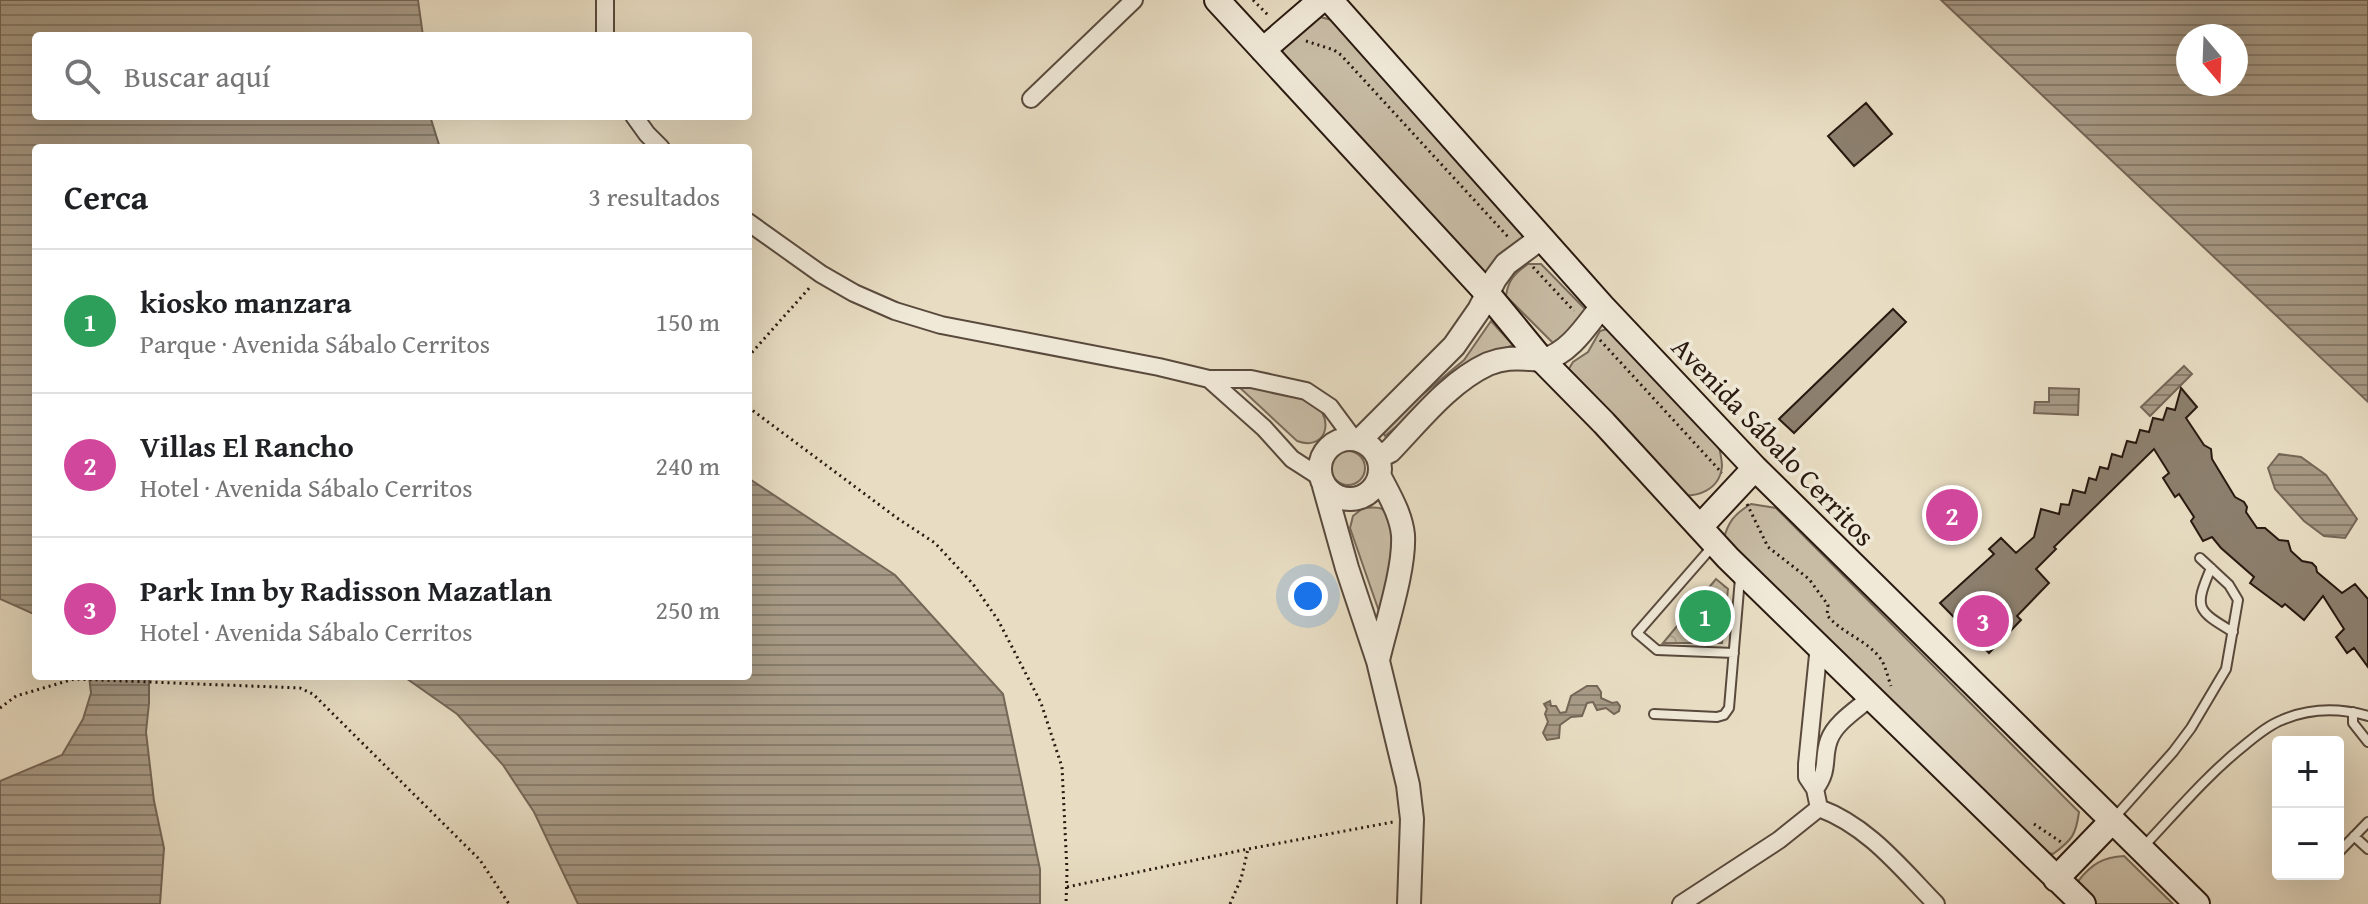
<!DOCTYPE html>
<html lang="es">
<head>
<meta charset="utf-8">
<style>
	body { margin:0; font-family:"Gentium Book Plus",serif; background:#f2f2f2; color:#202124 }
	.controls { position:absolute; right:24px; bottom:24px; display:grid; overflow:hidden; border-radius:8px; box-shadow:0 8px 32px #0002 }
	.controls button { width:72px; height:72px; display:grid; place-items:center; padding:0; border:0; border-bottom:2px solid #e0e0e0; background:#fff; color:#202124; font:40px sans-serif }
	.compass { position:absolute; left:2176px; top:24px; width:72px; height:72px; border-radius:50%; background:#fff; box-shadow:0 8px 32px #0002; rotate:161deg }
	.you { position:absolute; left:1308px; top:596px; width:28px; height:28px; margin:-20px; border:6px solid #fff; border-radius:50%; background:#1a73e8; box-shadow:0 0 0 12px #1a73e833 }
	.badge { display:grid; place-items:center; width:52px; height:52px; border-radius:50%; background:#0b8043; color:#fff; font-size:26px; font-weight:700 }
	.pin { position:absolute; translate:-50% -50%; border:4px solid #fff; box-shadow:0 2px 8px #0006 }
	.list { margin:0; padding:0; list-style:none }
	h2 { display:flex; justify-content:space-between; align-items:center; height:104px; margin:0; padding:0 32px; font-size:34px }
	h2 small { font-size:26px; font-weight:400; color:#757577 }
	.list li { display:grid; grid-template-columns:52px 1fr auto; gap:24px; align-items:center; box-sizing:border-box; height:144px; padding:0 32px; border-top:2px solid #e0e0e0 }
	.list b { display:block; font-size:30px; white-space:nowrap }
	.list p { margin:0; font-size:26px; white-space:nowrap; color:#757577 }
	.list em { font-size:26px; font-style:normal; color:#757577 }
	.icon { flex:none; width:44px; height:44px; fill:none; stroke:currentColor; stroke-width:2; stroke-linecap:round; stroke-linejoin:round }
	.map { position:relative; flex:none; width:2368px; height:904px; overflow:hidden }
	.search { position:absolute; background:#fff; box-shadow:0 8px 32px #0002; left:32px; top:32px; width:720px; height:88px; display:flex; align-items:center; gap:20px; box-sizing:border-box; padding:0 28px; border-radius:8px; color:#757577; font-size:30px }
	.panel { position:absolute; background:#fff; box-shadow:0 8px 32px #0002; left:32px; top:144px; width:720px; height:536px; border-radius:8px }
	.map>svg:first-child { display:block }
</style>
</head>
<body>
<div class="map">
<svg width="2368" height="904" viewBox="0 0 2368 904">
	<defs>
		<pattern id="park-crowns" width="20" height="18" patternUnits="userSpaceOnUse" patternTransform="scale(2)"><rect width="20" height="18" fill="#c8bca5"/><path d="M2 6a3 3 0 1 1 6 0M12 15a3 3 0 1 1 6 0" fill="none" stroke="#aca18d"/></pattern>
		<pattern id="water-rules" width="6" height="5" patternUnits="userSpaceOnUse" patternTransform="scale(2)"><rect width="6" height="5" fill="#a79a86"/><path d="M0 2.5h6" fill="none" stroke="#887d6c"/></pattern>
	</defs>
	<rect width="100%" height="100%" fill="#e8ddc3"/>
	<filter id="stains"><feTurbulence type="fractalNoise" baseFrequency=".0025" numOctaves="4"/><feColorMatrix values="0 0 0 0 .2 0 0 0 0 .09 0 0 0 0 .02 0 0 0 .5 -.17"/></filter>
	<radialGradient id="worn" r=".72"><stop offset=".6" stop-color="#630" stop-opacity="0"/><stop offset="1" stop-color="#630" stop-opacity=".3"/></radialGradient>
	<path fill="#c8bca5" stroke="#786a5a" stroke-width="2" d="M1320,17L1332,20L1525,233C1518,251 1498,269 1480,273L1282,56L1283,47L1308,18Z
		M1528,264H1541L1588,312L1555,345L1506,296C1508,280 1515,273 1528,264Z
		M1491,321L1513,345L1472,364L1385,436L1381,429L1464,360Z
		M1610,328L1719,446C1720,452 1722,460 1722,466C1720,490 1697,498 1677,495L1567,372L1573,362L1588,352L1600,331Z
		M1238,386C1259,389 1286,389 1306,398C1336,411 1330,453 1297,441Z
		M1331 468a17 17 0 1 1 34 0a17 17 0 1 1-34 0Z
		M1751,504L1776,508L2079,812C2076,835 2072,840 2053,854L2038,851L1723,541C1728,522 1734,514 1751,504Z
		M1363,508C1368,508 1377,506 1382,509C1408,519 1386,599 1382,620L1350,528L1353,516Z
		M2124,856L2173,904H2086L2080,897L2079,880C2092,864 2103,857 2124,856Z"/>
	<path fill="url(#park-crowns)" stroke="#786a5a" stroke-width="2" d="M1716,579L1728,589L1722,643H1663Z"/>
	<path fill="url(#water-rules)" stroke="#756657" stroke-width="2" fill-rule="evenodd" d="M0,0H418L423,36H36V116H430L440,148H36V615L0,599Z
		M1941,0H2368V402ZM2188,36H2236V84H2188Z
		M2184,366L2192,374L2150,416L2141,407Z
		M2049,388L2079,389L2078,415L2034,413L2035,402H2049Z
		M2279,454L2301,457L2326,475L2357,519L2345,538L2324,536L2304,521L2275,489L2268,468Z
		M748,478L895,575L1003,694L1040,869V904H578L534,812L503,765L457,714L403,676H748Z
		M89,676H149V703L146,732L154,801L164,848L160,904H0V781L62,755L83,719L91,693Z
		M1587,686H1597L1601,692V698L1612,703L1617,702L1620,706L1619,711L1614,714L1606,708L1597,710L1593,702L1587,703L1582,716L1571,717L1560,725L1559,738L1547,740L1543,733L1548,722L1545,714L1547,709L1544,704L1550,701L1551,706H1556L1560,713L1566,712L1571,696Z"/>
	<path fill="#8c7f6d" stroke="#291910" stroke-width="2" d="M1866,103L1892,134L1854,166L1828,136Z
		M1893,309L1906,322L1794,433L1779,419Z
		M2181,388L2197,407L2186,418L2204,445L2211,449L2212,459L2235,497L2244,502L2247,507L2246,512L2257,528H2265L2279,540L2288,541L2291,551L2302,561L2312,563L2316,567L2317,572L2342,593L2355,584L2368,599V667L2354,648L2347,653L2336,637L2344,629L2323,596L2304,620L2285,604L2282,607L2250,583L2254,577L2221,548L2212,537L2203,541L2191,521L2194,517L2179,494L2175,497L2163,478L2169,473L2154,449L2054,547L2056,549L2036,569L2049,583L2017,616L2021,620L1989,653L1940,603L1994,554L1989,549L2001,538L2016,553L2034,537L2041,509L2059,514L2061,504L2069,505L2073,490L2085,493L2089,478L2096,480L2100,467L2108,469L2112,454L2122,457L2127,441L2136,443L2140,430L2149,432L2153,418L2163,420L2167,408L2175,410Z"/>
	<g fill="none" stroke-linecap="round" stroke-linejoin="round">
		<defs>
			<path id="service" d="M1712,547L1637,633L1657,650L1734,653
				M2211,568C2194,608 2196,610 2233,632
				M2353,712V723L2368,742
				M1654,714L1717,717L1724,715L1729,708L1740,578
				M2115,817L2173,752L2191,728L2226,669L2238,600L2229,585L2200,558
				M2354,836L2368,849
				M2144,846C2177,811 2208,774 2246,744C2257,735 2269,725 2282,720C2310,708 2340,708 2368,716
				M2338,853L2368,822"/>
			<path id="minor" d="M605,0V36
				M1031,99L1134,0
				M634,116L647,134L661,148
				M748,222L821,274L854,293L895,311L941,325L1159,367L1209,379H1251L1306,391L1330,407L1353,438
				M1209,379L1264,428L1292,459L1320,477
				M1815,789C1830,769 1822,759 1829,740C1835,723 1856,710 1870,698
				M1819,808L1815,789L1807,777V764L1819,645
				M1819,808C1868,826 1900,867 1936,904
				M1681,904L1779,840L1819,808"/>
			<path id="tertiary" d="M1320 469a30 30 0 1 1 60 0a30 30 0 1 1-60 0Z
				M1360,440L1454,346L1479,310L1495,279L1506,264L1541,238
				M1378,457L1390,451C1419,421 1449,382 1488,364C1503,358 1514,358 1530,359C1532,359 1541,360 1543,360C1569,354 1587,325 1602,306
				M1324,486L1347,568L1378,661L1408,785L1412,819L1409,904
				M1378,660C1386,625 1405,569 1403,535C1401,514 1389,495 1380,477"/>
			<path id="secondary" d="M1217,0L1487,293L1542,360L1604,423L1728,558L2083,904
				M1330,0L1602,306L1755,468L2197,904
				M1263,50L1321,0
				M1700,527L1755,468
				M2056,879L2112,821"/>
		</defs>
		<use href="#service" stroke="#594a3d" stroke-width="12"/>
		<use href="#minor" stroke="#594a3d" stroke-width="20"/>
		<use href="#tertiary" stroke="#594a3d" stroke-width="26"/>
		<use href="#secondary" stroke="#291910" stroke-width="28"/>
		<path stroke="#291910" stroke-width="3" stroke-dasharray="2 4" stroke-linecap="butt" d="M1253,0L1270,17
			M1306,41L1334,50L1341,55L1510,239
			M1533,267L1574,311
			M1600,340L1722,473
			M748,357L811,286
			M748,407L897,518L935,543L973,584L998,620L1041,703L1062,767L1067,871L1066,904
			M1747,504L1768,547L1809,579L1828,605L1827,615C1842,634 1870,641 1882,661C1886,668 1888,678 1891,686
			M0,708L16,696L74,679L300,688L313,694L480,860L509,904
			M2034,824L2061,842
			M1067,887L1248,849L1393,822
			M1230,904L1241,879L1248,849"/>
		<use href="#service" stroke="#f0e9d8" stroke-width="8"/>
		<use href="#minor" stroke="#f0e9d8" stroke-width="16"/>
		<use href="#tertiary" stroke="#f0e9d8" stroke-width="22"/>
		<use href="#secondary" stroke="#f0e9d8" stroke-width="24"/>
	</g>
	<g text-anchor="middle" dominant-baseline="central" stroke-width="7" stroke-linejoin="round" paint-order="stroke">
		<g font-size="28" fill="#291910" stroke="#f0e9d8">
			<text transform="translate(1774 441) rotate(46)">Avenida Sábalo Cerritos</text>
		</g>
	</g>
	<rect width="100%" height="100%" filter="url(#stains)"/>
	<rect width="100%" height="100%" fill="url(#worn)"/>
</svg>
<div class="controls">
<button>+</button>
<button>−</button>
</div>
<svg class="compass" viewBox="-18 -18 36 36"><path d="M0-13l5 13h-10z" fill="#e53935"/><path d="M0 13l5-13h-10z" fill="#757577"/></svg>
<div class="you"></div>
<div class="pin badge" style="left:1705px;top:616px;background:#2e9e5b">1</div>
<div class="pin badge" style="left:1952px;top:515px;background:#d1479c">2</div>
<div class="pin badge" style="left:1983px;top:621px;background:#d1479c">3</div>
<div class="search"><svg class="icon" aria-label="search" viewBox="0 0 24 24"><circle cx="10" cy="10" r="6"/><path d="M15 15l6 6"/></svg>Buscar aquí</div>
<section class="panel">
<h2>Cerca<small>3 resultados</small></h2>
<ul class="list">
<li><span class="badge" style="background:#2e9e5b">1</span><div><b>kiosko manzara</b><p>Parque · Avenida Sábalo Cerritos</p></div><em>150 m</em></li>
<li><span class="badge" style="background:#d1479c">2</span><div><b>Villas El Rancho</b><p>Hotel · Avenida Sábalo Cerritos</p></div><em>240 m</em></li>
<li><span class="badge" style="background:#d1479c">3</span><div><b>Park Inn by Radisson Mazatlan</b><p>Hotel · Avenida Sábalo Cerritos</p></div><em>250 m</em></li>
</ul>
</section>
</div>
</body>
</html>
